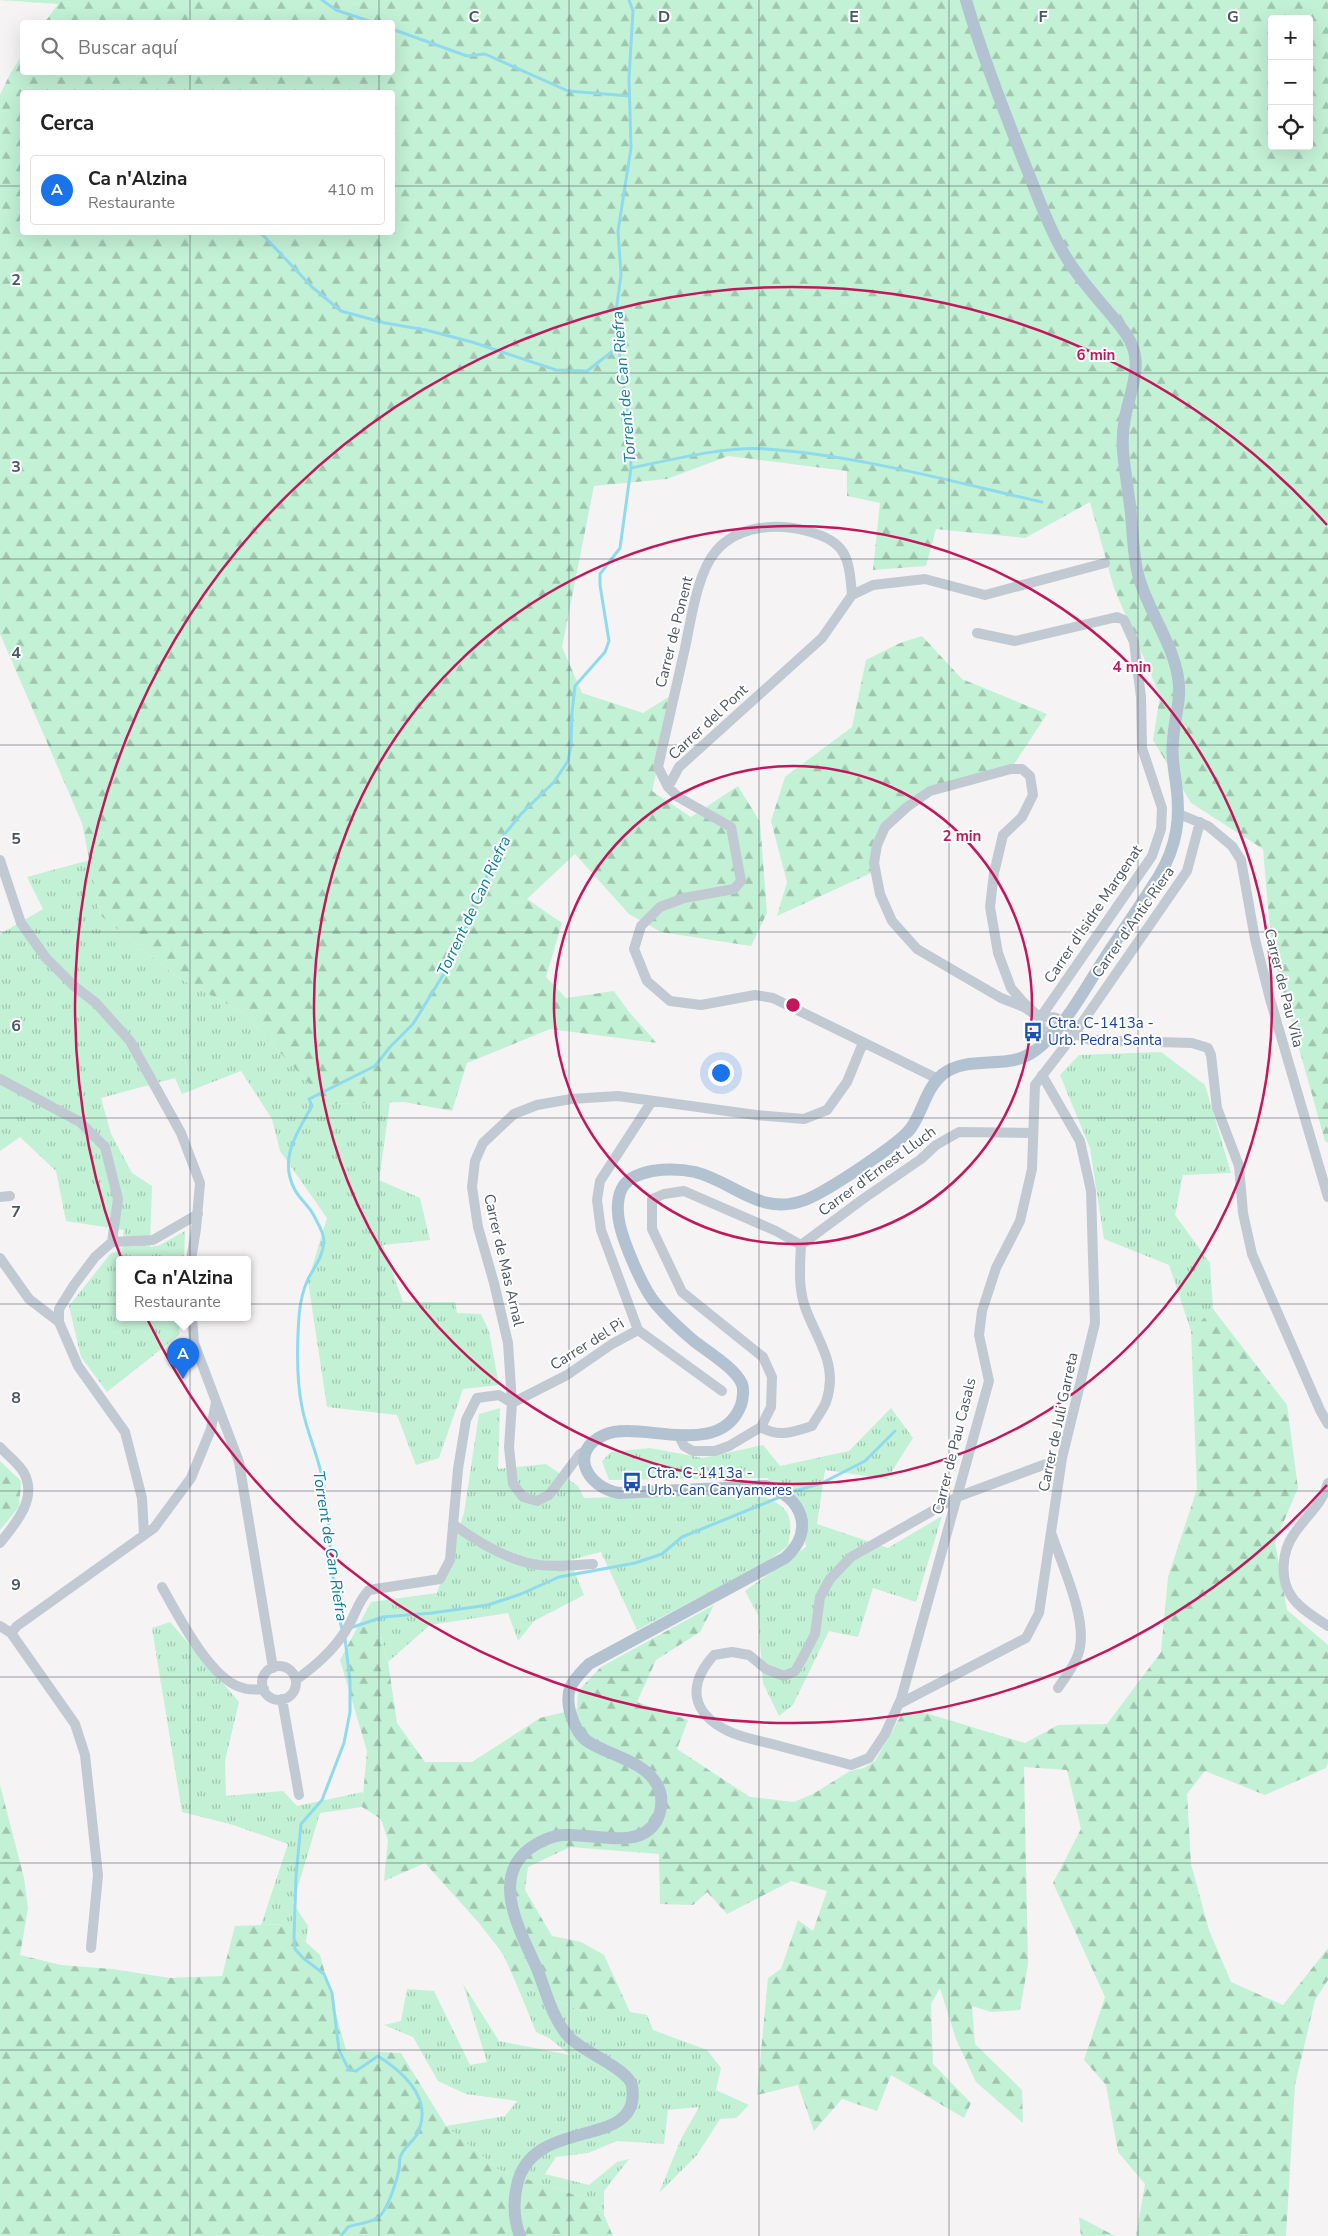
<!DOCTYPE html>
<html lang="es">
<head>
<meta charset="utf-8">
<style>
	body { margin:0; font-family:"Nunito Sans",sans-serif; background:#f6f6f6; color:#222 }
	.controls { position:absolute; right:15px; top:15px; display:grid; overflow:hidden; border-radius:5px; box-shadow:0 5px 20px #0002 }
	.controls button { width:45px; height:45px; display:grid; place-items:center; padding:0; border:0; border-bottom:1px solid #e0e0e0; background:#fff; color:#222; font:25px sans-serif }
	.you { position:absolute; left:720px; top:1072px; width:18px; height:18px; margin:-12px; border:4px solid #fff; border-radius:50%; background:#1a73e8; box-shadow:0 0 0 8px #1a73e833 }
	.badge { display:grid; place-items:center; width:32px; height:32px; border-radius:50%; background:#1a73e8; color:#fff; font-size:16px; font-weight:700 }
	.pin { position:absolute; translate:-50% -41px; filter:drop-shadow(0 1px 2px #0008) }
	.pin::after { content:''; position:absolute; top:26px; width:18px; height:15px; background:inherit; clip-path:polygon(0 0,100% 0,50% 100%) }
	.popup { position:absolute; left:116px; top:1256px; width:135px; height:65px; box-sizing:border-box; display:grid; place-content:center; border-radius:5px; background:#fff; filter:drop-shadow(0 1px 4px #0005); font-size:16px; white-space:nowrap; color:#767676 }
	.popup b { font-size:19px; color:#222 }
	.popup::after { content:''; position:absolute; left:50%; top:100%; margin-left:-10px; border:10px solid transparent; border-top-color:#fff }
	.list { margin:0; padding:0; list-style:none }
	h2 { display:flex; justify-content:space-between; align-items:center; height:65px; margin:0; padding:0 20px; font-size:21px }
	h2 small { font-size:16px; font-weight:400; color:#767676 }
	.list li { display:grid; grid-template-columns:32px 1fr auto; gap:15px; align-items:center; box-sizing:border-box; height:70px; margin:0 10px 10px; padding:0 10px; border:1px solid #e0e0e0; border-radius:5px }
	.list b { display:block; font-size:19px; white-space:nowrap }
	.list p { margin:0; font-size:16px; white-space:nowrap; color:#767676 }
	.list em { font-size:16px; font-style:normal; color:#767676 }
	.icon { flex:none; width:28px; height:28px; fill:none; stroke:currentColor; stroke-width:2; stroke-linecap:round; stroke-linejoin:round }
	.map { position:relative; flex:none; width:1328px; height:2236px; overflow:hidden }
	.search { position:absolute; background:#fff; box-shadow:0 5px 20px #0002; left:20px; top:20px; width:375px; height:55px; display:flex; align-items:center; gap:12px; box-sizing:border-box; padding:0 18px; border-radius:5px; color:#767676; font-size:19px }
	.panel { position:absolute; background:#fff; box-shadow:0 5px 20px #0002; left:20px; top:90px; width:375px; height:145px; border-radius:5px }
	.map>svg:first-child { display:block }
</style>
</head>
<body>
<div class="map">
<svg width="1328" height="2236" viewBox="0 0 1328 2236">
	<defs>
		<pattern id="grass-tufts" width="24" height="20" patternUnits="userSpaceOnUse" patternTransform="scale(1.25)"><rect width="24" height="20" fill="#c3f1d5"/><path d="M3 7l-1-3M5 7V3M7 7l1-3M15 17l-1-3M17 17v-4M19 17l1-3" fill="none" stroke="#a0c6b0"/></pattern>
		<pattern id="forest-firs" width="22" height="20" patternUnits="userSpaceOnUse" patternTransform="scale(1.25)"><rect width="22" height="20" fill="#c3f1d5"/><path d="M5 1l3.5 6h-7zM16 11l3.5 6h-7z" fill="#a0c6b0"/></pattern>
	</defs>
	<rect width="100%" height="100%" fill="#f5f3f3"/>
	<path fill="url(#grass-tufts)" d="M90,860L100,915L177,977L242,1012L328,1104L390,1102L379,1180L420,1198L430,1240L383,1245L403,1302H455L457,1313L481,1314L489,1331L499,1385L463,1389L439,1458L416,1465L397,1415L327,1407L308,1281L327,1218L280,1151L272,1119L241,1071L182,1094L175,1078L101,1098L111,1134L132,1173L152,1186L150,1247L160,1245L185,1231L184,1260H119V1318H180L179,1335L107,1392L81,1357L69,1306L111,1253L122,1251L124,1230L66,1221L56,1171L20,1137L0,1151V934L43,909L27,877Z
		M1161,1052L1205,1085L1231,1173L1183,1175L1175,1215L1210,1263L1213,1309L1191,1331L1169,1265L1104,1239L1090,1148L1060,1075L1079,1055Z
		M500,1408L498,1469L546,1464L578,1486L584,1498L757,1493C787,1507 795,1511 788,1546L764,1564L637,1630L601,1552L570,1560L584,1595L534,1621L518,1641L508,1613L430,1625L388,1662L371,1602L437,1593L464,1513L479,1414Z
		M891,1408L913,1438L887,1479L825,1470L817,1524L888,1548L942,1516L916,1602L873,1588L858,1637L829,1631L793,1705L779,1716L763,1683L758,1615L745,1591L806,1547L801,1511L767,1478L609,1480L602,1461L611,1452L650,1448L703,1458L763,1445L780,1466L849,1451Z
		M170,1622L239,1702L225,1761L226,1796L283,1791L297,1806L363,1792L362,1807L320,1813L293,1903L308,1926L306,1942L286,1924L261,1925L288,1844L230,1824L182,1812L152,1628Z
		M516,1983L583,2012H630L647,2015L653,2030L707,2050L721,2068L716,2090L749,2105L736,2118L720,2119L697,2155L659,2193L681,2139L699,2107L668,2110L664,2144L617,2141L588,2153L556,2157L545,2174L589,2185L617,2162L629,2159L604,2191V2215L593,2201L499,2170L446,2126L505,2116L517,2101L466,2094L438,2081L413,2037L384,2025L401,2021L407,1989L434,1991L470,2065L487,2062L463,1984L499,2041L570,2055L549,2038L536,2032Z"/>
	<path fill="url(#forest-firs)" fill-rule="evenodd" d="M0,0H1328V1143L1325,1141L1272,952L1263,849L1191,803L1153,740L1160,696L1114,588L1090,502L1025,538L936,529L926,566L873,570L880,503L847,496V471L728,456L667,479L594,486L562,647L582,693L643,713L675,693L652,791L691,817L738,786L760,822L767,913L751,946L661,932L629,914L575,854L527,899L562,923L546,977L566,998L614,991L629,1012L657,1043L550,1029L467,1063L452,1111L404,1102L328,1104L242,1012L177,977L100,915L82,823L0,634V95L10,74L22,55V72H392V22H45L58,4ZM1272,19H1309V146H1272ZM22,92H392V232H22Z
		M922,636L962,679L1047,714L1011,769L930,791L885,827L871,873L777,916L787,882L771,821L785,777L852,727L866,660L900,643Z
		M1213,1309L1287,1405L1298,1488L1275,1542L1287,1610L1328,1645V1763L1326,1768L1265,1795L1205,1771L1187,1794L1191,1864L1209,1930L1231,1982L1283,2005L1328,1948V1980L1315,2000L1295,2085L1286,2236H1136L1145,2184L1118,2152L1106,2085L1084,2060L1105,1997L1053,1883L1081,1829L1067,1770L1024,1767L1028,1964L1020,2010L991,2012L972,2006L975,2044L1022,2090L1023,2123L976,2082L956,2039L940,1988L931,2004L933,2064L971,2103L964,2118L891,2075L877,2111L842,2099L814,2131L798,2085L757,2095L768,1978L781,1969L798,1920L813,1931L827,1891L791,1881L727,1914L707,1892L693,1905L660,1904L659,1854L570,1847L528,1867L525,1890L552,1936L581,1942L604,1955L630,2012H583L516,1983L503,1954L479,1923L425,1863L384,1881L388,1840L381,1819L362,1807L367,1751L340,1660L371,1602L388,1662L397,1723L425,1762H472L540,1718L577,1709L578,1691L601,1667L714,1605L700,1632L656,1660L637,1702L688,1720L677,1749L750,1797L794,1802L813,1794L850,1771L864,1768L875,1761L903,1712H922L1025,1743L1058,1725L1107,1724L1161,1652L1168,1577L1197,1489L1191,1331Z
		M0,1461L21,1481L19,1507L0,1530Z
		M0,1785L24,1878L28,1908L20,1955L61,1965L112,1969L170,1978L222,1976L235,1926L286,1924L320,1955L346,2050L401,2053L446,2126L499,2170L593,2201L604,2215L613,2236H0Z
		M1079,2217L1115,2236H1081Z"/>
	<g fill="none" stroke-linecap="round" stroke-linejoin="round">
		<path stroke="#90daee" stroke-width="3" d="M322,0L336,10L372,22
			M392,29L467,56L485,54L568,91L629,96
			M260,232L312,287L341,311L385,323L426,330L472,342L556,370L587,371L618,347
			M631,468C670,460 726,446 766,449C856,455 954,482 1042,502
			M795,1491L822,1483L865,1461L895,1431
			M350,1628L383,1617L432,1613L488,1605L521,1594L559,1577L635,1563L662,1554L682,1537L780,1497
			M342,1629C330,1582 331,1534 324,1487C320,1459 307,1434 302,1407C296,1378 297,1345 299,1316C300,1304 303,1290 308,1279C315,1266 323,1257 324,1241C324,1232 317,1222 313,1214C308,1205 299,1198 295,1190C278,1159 297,1133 312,1106L309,1099L375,1066L390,1047L413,1024L448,967L477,904L496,850L504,835L521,814L554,782L568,761L571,745L572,712L575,686L605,652L609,641L600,585V574L620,548L631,468L629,421L620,360L616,311L621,275L618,231L631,148L629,78L633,11L629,0
			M341,2236L348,2227C356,2224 370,2223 377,2218C387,2213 397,2180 399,2169C400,2166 399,2162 400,2158C403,2146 415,2142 419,2130C432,2097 403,2072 378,2056L356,2071L349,2070L339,2050L332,1993L324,1974L303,1958L295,1949L294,1938L296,1876L301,1824L322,1800L344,1743L350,1712V1681L345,1638"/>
		<path stroke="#c1cad2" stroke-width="10" d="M977,633L1015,641L1117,617L1124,620L1134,642L1141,697L1142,748L1162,808L1161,829L1152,856L1040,1018
			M1011,769H1022L1030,776L1033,795L1022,817L1003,835L994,873L990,907L998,953L1011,988L1024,1003L1040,1018L1024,1007L1001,998L917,949L892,921L880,894L874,863L877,845L885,827L907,807L930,791Z
			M668,787L658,767C667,727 676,687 685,648C691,620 697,573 716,551C738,525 777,523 807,531C847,541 849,558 852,595
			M1179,814L1208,826L1232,846L1241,860L1255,939L1270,999L1328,1197
			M0,860L21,923L46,958L74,986L96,1003L130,1041L181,1133L200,1183L196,1229L191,1260
			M1040,1018C1062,1014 1060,1022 1075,1033C1079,1036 1085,1038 1090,1040L1192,1043L1208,1048L1211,1055L1217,1108L1239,1166L1243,1213L1252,1254L1320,1410L1328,1424
			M1040,1018L1041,1027L1049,1037
			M0,1079L80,1122L105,1147L118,1199L112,1242
			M938,1079L773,998L755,995L701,1005L670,1001L647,981L634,949L641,926L660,907L684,898L734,889L741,881L731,827L678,797L668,787L679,767L822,638L852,595L873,585L925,579L985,595L1105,563
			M0,1197L10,1196
			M801,1245L863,1199L921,1159L936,1145L959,1132L1033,1133
			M0,1258L29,1299L59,1322L78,1366L125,1432L142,1498L144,1535
			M192,1318L194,1343L239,1462L273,1668
			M59,1322V1309L74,1285L95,1257L112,1242L153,1240L198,1214
			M638,1330L601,1230L597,1200L600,1181L652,1101
			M722,1391L638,1330L612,1344L567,1375L512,1403L508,1343L494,1283L478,1227L472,1187L475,1161L483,1143L514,1114L537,1105L571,1099L618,1096L756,1115L804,1119L827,1110L847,1082L863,1043
			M761,1427C778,1438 793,1432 812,1426C816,1418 823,1410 826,1402C839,1364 817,1341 805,1307C798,1287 800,1265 801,1245
			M679,1436L684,1446L693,1451H715L729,1446L761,1427L771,1407L772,1377L763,1357L682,1292L652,1229V1199L664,1194L684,1191L776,1231L801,1245
			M0,1447C7,1455 19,1464 24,1473C38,1499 15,1524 0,1543
			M1062,1458L957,1497L851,1557L830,1579L820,1597L815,1634L801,1661L795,1671L784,1676L766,1669L749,1655L732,1652L714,1655C687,1685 691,1713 728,1731C742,1738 761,1741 776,1745C801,1752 826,1758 851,1765L869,1758L885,1734L901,1699L989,1381L979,1335L982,1311L996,1268L1020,1221L1032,1169L1035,1085L1075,1033L1187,871L1200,822
			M1328,1483C1322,1505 1306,1516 1294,1534C1282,1551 1279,1579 1292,1597C1300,1609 1316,1618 1328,1626
			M453,1524C476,1541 500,1556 528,1563C548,1568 572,1565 593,1564
			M1052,1535C1062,1565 1086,1616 1080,1647C1078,1661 1066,1676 1058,1688
			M162,1587C178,1615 209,1677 240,1687C247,1690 256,1690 264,1689
			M0,1626L11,1633L75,1724L85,1755L98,1875L91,1948
			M11,1633L17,1626L154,1528L191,1478L211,1429L216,1402
			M262 1683a17 17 0 1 1 34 0a17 17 0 1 1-34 0Z
			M296,1680C315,1666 333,1651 346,1630C355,1617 357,1602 369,1590L440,1579L450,1560L458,1469L466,1420L477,1398L499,1395L512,1403L509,1447L513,1484L523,1497L537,1501L549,1495L580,1454L587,1450
			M282,1699L299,1795
			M899,1704L1026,1638L1039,1613L1062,1458L1095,1323L1091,1191L1080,1141L1042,1075"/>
		<path stroke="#b3c2d1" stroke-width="12" d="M520,2236C514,2220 513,2202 517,2185C532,2114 643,2152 632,2086C630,2070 583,2052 569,2037C553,2020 546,1992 538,1971C522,1934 489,1880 529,1849C538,1842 553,1835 565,1835C593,1833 640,1851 657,1820C661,1812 662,1805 661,1796C655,1762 610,1757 587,1741C578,1735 573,1722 570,1712C564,1687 574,1680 589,1664L785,1558C816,1531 802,1496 766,1486L619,1493C586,1487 568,1451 604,1435C639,1419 720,1461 741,1405C743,1399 744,1389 742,1384C735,1368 708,1352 694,1341C681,1330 667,1317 656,1304C643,1289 625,1246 620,1226C617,1214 616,1196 624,1185C631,1176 642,1173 652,1171C666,1169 681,1169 695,1172C735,1182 760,1217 805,1200C824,1193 900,1144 911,1128C923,1111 926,1088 943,1074C966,1056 1001,1068 1026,1056C1059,1040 1086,986 1106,956C1124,929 1142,903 1159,876C1177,846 1181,818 1176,783C1174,769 1171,755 1173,741C1174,719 1182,699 1178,677C1172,642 1149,612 1139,578C1133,557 1133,535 1131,514C1129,496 1126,478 1124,461C1122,446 1122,432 1125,418C1129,394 1142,369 1132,345C1127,332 1116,321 1107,310C1091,291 1074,272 1062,250C1046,222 1036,191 1024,162C1003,108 982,55 966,0"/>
	</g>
	<path fill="none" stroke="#4a5661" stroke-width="1" stroke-opacity="0.55" d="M190,0V22M379,0V22M569,0V2236M759,0V2236M949,0V2236M1138,0V2236M190,72V92M379,72V92M0,186H22M392,186H1328M190,232V2236M379,232V2236M0,373H1328M0,559H1328M0,745H1328M0,932H1328M0,1118H1328M0,1304H1328M0,1491H1328M0,1677H1328M0,1863H1328M0,2050H1328"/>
	<g fill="none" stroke="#c2185b" stroke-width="2.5">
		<circle cx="793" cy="1005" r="239"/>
		<circle cx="793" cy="1005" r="479"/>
		<path d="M1327 1485A718 718 0 1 1 1327 525"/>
	</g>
	<defs>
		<symbol id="bus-bare" viewBox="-9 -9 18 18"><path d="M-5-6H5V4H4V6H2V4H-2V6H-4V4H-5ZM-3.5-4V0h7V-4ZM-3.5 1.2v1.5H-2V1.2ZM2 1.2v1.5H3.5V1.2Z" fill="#1a4fb4" stroke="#fff" stroke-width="2.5" paint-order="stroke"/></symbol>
	</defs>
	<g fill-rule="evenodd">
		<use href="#bus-bare" x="1019" y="1018" width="28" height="28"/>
		<use href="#bus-bare" x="618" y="1468" width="28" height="28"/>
	</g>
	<g text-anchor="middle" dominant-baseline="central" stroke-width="4" stroke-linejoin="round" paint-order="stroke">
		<g font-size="15" fill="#4a5661" stroke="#fff">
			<text transform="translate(674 632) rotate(-76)">Carrer de Ponent</text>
			<text transform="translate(708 722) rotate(-43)">Carrer del Pont</text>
			<text transform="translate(1093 914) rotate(-56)">Carrer d'Isidre Margenat</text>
			<text transform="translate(1133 922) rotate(-55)">Carrer d'Antic Riera</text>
			<text transform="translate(1284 988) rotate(76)">Carrer de Pau Vila</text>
			<text transform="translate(877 1171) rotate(-36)">Carrer d'Ernest Lluch</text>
			<text transform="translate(504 1260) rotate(77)">Carrer de Mas Arnal</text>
			<text transform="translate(587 1344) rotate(-32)">Carrer del Pi</text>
			<text transform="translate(1058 1422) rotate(-78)">Carrer de Juli Garreta</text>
			<text transform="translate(954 1446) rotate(-76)">Carrer de Pau Casals</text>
		</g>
		<g font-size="15" fill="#164399" stroke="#fff" text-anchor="start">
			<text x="1048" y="1023">Ctra. C-1413a -<tspan x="1048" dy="17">Urb. Pedra Santa</tspan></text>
			<text x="647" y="1473">Ctra. C-1413a -<tspan x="647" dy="17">Urb. Can Canyameres</tspan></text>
		</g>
		<g font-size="16" font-style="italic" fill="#0c7c9b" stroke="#fff">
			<text transform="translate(624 387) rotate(-95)">Torrent de Can Riefra</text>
			<text transform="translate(474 906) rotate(-65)">Torrent de Can Riefra</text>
			<text transform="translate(330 1546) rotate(81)">Torrent de Can Riefra</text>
		</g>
	</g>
	<g font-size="16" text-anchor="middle" font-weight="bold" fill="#4a5661" stroke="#fff" stroke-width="4" stroke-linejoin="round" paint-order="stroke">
		<text x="474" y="22">C</text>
		<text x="664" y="22">D</text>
		<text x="854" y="22">E</text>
		<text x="1043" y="22">F</text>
		<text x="1233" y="22">G</text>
		<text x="16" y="285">2</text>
		<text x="16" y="472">3</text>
		<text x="16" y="658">4</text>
		<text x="16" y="844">5</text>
		<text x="16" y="1031">6</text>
		<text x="16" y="1217">7</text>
		<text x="16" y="1403">8</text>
		<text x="16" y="1590">9</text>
	</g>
	<circle cx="793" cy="1005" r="8" fill="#c2185b" stroke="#fff" stroke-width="2.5"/>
	<g font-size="15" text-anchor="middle" font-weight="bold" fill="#c2185b" stroke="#fff" stroke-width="4" stroke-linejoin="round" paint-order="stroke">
		<text x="1096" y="360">6 min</text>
		<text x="1132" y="672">4 min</text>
		<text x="962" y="841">2 min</text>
	</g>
</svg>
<div class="controls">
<button>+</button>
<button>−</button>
<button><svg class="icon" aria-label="locate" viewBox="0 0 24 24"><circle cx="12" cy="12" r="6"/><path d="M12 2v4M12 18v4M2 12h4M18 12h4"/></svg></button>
</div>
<div class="you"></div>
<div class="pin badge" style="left:183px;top:1379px">A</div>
<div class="popup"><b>Ca n'Alzina</b>Restaurante</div>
<div class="search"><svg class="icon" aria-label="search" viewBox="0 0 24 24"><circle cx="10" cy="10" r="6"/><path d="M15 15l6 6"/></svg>Buscar aquí</div>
<section class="panel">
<h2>Cerca<small></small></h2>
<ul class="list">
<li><span class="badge">A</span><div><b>Ca n'Alzina</b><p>Restaurante</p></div><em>410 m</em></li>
</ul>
</section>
</div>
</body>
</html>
